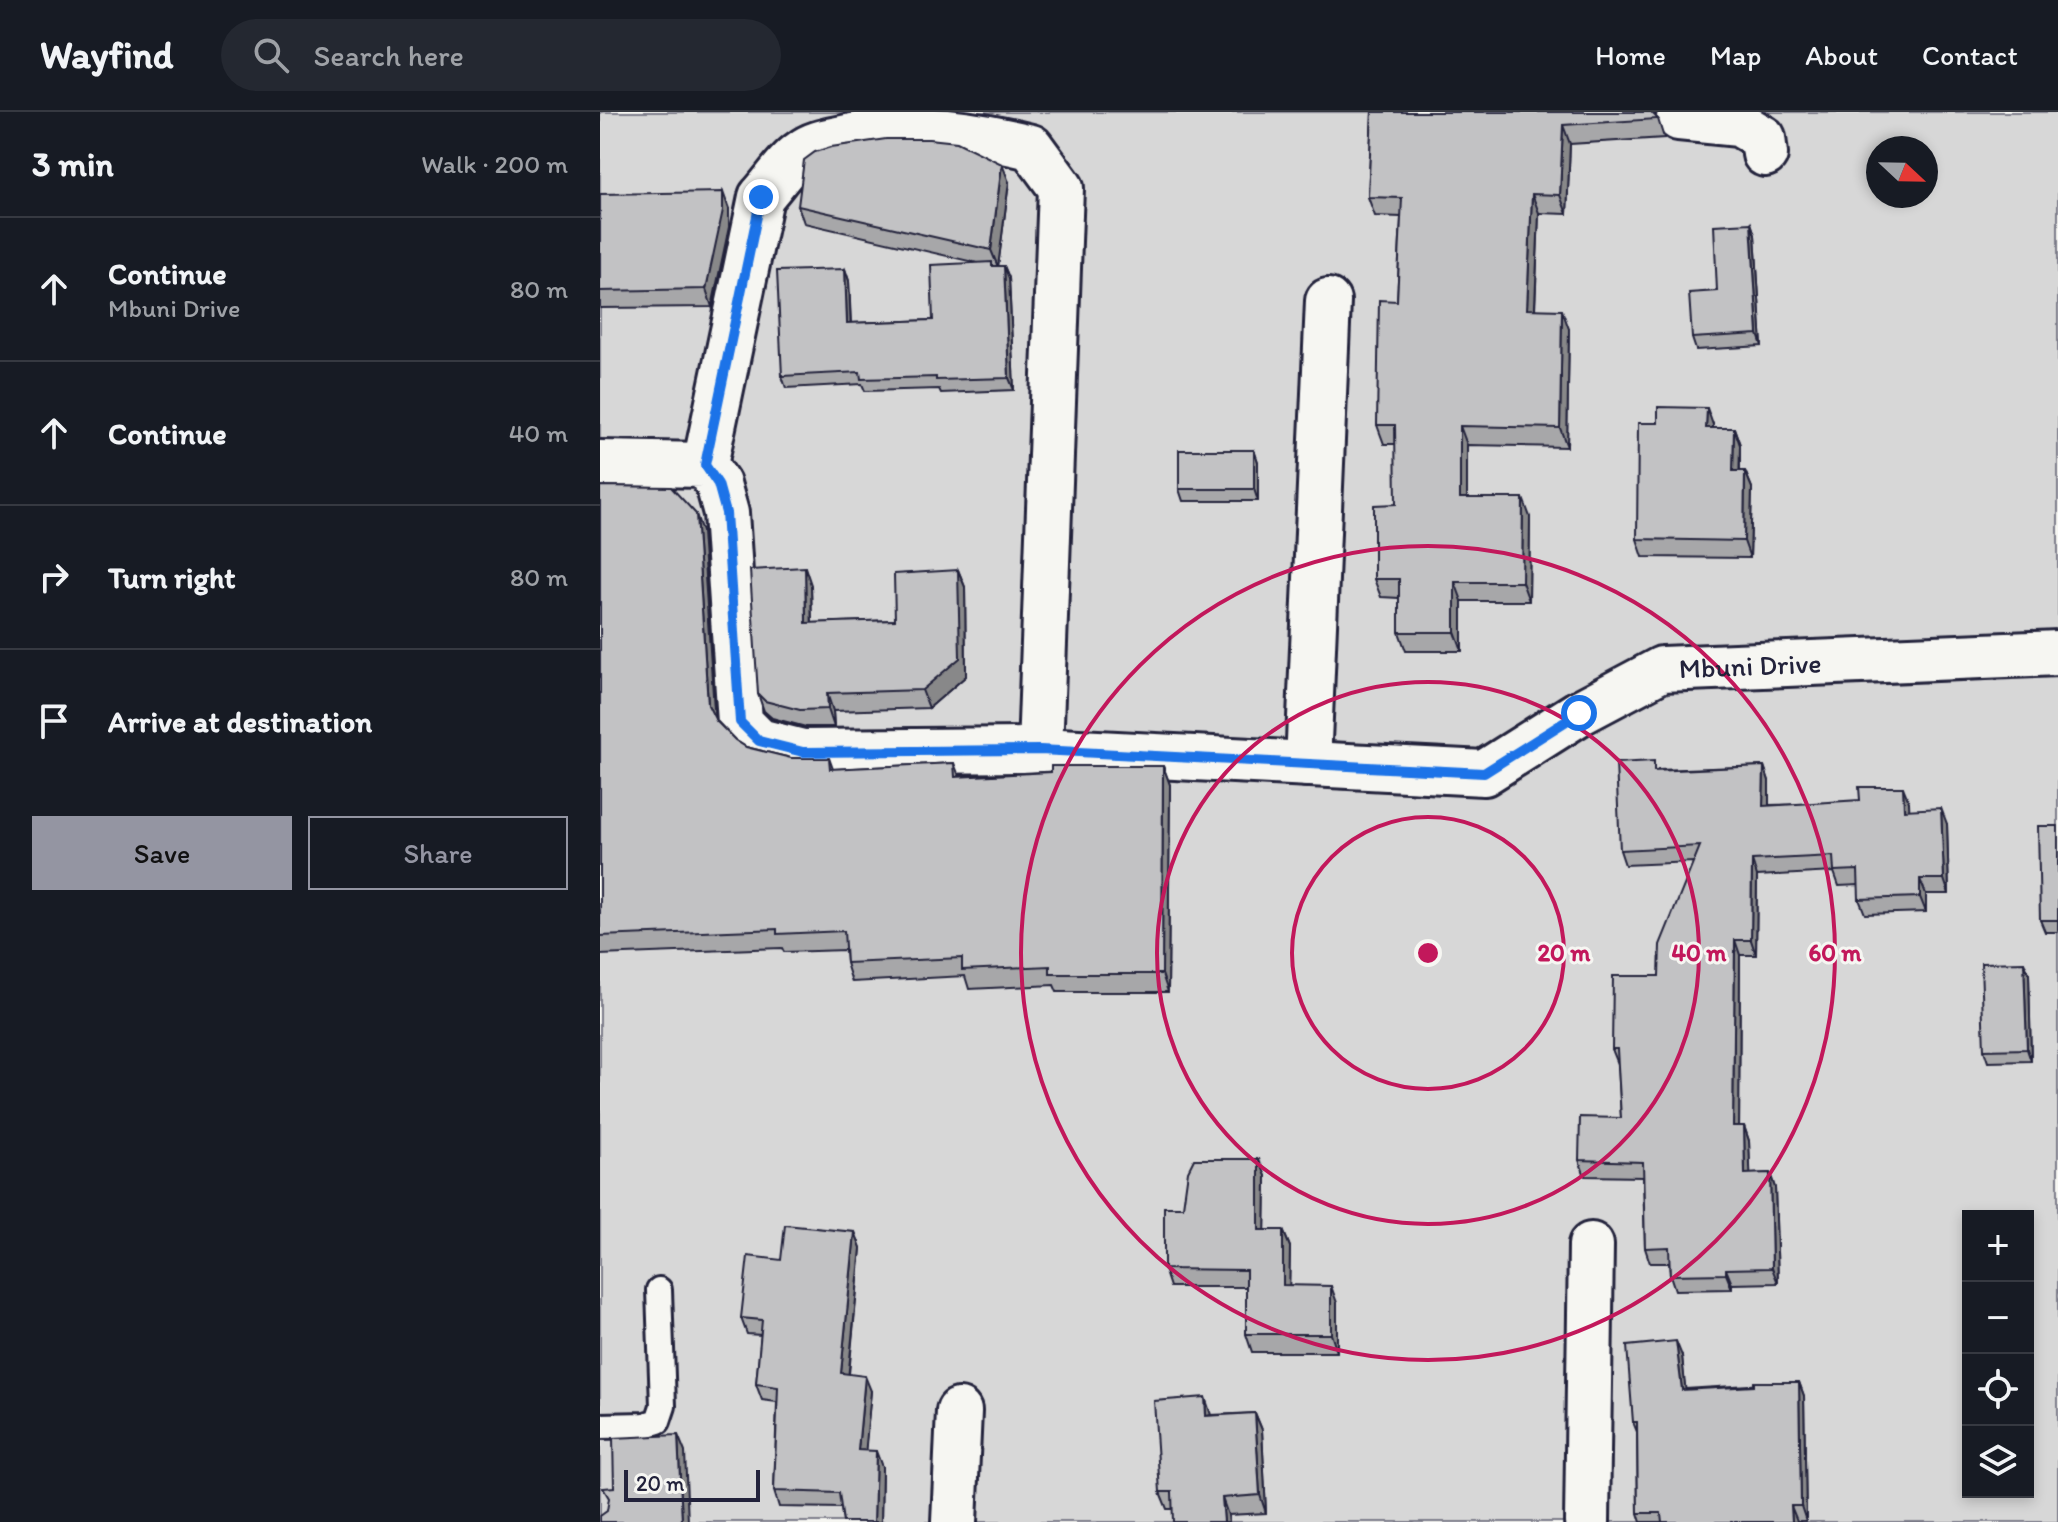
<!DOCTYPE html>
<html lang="en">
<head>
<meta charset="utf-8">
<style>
	body { margin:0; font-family:Itim,sans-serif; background:#242831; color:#f1f3f6 }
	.controls { position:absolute; right:24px; bottom:24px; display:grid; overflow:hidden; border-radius:0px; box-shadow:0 4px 12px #0003 }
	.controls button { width:72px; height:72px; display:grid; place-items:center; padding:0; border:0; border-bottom:2px solid #363941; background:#171b24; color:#f1f3f6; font:40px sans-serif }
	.compass { position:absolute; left:1266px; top:24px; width:72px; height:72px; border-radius:50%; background:#171b24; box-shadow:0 4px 12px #0003; rotate:112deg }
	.scale { position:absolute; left:24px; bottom:20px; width:136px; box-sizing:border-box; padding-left:8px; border:4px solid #22223b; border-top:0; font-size:22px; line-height:28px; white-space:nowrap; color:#22223b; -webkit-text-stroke:6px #f6f6f2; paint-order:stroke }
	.stop { position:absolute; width:24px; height:24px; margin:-18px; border:6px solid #1a73e8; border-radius:50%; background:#fff }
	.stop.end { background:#1a73e8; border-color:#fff; box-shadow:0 2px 8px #0008 }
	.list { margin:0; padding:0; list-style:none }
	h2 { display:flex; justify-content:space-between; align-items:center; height:104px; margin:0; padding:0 32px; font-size:34px }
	h2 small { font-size:26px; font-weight:400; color:#9ea1a6 }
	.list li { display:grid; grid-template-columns:52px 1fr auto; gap:24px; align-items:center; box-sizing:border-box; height:144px; padding:0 32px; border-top:2px solid #363941 }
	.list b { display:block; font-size:30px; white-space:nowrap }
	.list p { margin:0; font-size:26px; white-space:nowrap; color:#9ea1a6 }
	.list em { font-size:26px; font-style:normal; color:#9ea1a6 }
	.actions { display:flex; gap:16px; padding:24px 32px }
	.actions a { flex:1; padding:18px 0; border:2px solid #9495a2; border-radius:0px; text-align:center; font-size:28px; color:#9495a2 }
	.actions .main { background:#9495a2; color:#111 }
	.icon { flex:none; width:44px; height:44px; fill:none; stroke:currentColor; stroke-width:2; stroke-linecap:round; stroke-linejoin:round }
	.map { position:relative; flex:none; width:1458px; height:1410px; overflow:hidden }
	header { display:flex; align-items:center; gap:48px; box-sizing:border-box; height:112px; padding:0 40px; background:#171b24; border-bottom:2px solid #363941 }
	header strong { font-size:38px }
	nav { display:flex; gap:44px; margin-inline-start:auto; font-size:28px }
	.search { width:560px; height:72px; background:#242831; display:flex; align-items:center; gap:20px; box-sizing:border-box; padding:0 28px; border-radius:44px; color:#9ea1a6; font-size:30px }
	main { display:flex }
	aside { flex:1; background:#171b24 }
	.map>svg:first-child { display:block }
</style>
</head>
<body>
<header>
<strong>Wayfind</strong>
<div class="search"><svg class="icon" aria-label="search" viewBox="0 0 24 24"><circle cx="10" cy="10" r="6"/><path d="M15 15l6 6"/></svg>Search here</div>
<nav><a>Home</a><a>Map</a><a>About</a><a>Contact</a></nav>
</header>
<main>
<aside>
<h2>3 min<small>Walk · 200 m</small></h2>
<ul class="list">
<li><svg class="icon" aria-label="ahead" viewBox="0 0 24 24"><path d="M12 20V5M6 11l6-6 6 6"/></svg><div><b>Continue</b><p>Mbuni Drive</p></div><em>80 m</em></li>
<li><svg class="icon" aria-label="ahead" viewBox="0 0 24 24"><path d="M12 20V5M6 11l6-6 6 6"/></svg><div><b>Continue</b></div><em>40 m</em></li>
<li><svg class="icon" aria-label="right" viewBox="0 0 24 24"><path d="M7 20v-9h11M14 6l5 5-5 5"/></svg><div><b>Turn right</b></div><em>80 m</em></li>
<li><svg class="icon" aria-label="arrive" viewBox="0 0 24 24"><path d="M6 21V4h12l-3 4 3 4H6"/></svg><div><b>Arrive at destination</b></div></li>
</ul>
<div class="actions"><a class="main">Save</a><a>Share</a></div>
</aside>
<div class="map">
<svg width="1458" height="1410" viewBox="0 0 1458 1410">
	<rect width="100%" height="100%" fill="#f6f6f2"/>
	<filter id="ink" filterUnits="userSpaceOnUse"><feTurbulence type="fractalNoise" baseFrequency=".0125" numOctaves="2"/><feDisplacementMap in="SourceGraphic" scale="16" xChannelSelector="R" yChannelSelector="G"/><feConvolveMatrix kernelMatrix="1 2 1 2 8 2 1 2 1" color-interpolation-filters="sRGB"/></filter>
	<g filter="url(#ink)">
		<path fill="#d7d7d7" stroke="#7c7c89" stroke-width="2" fill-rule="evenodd" d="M0,0H1458V1410H0ZM1278,36H1326V84H1278ZM1368,1104H1428V1380H1368Z"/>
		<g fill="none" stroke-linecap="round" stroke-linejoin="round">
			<defs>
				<path id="service" d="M0,1314L45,1313L58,1309L63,1294L59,1178"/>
				<g id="minor">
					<path d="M1079,6L1139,12L1163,26L1165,42"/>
					<path id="s1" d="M0,351L105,353L118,372L126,401L140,610L159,629L203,640L440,638L884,661L979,601L1062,557L1458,541"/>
					<path d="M105,353L161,85C174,71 187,50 202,40C213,31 229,29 243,26C307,11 368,20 431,35L461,76L440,638"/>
					<path d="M708,652L728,189"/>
					<path d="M354,1410L359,1299"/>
					<path d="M987,1410L991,1133"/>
				</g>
			</defs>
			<use href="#service" stroke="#22223b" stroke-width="30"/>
			<use href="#minor" stroke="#22223b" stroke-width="50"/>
			<use href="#service" stroke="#f6f6f2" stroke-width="24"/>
			<use href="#minor" stroke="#f6f6f2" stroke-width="44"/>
		</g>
		<path fill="#a7a7a9" stroke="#22223b" stroke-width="2" d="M772,0H1056L1054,4L1058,7L1064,26L970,32L967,102L939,101L935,198L969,217L967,335L867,333V386L930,405L929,489H862V539H806L799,520V486L781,485L774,467L796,392V332H784L777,313L797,189L801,105L775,104L768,85Z
			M409,70L398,154H404L409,166L414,278L341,281L339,277L265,279L262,272L186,276L182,264L245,157L249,169L251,211L333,208L378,151L204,111L198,94Z
			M0,82L129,97V115L112,195L0,196Z
			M1151,111L1155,123L1162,234L1096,238L1092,226L1117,179Z
			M1113,313V316H1134L1140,333V359H1145L1152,376L1150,446L1043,445L1037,427Z
			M654,338L658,350V389H583L579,377Z
			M0,374L102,420L115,607L135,628L146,635L191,646H229L233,657L354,651L359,664L563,654L570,673L568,880H457L454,873L369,877L365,864L252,870L246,851L245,838L184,840L182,836L0,843Z
			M358,458L365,475L366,564L329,596L233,599L234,615H206L172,606L164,599L158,582L211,473L212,511L295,508Z
			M1164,654L1169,669V693L1309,690V698L1347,712L1349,782H1326V800L1265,802L1259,787V773L1239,774L1234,760L1157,764L1156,843H1140L1139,1014H1144L1149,1029L1150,1062L1170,1061L1175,1076L1178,1171L1132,1172V1177L1075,1178L1070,1163L1069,1151H1050L1045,1136L1043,1065L985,1064L979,1048L1021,1006L1018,952L1012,937L1059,864L1093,750L1025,753L1020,738L1058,658Z
			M1458,714V820H1445L1440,808Z
			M1429,862L1431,949L1388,950L1384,938Z
			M666,1064L665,1118H683L690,1135L689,1173L737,1191V1240H652L646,1222V1175H570L564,1157L583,1095Z
			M255,1120L261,1136L249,1262L271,1279L265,1339L282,1355L281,1410H243L241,1396L179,1395L174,1379L177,1290L162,1288L156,1272L161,1223L147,1222L141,1206L181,1148Z
			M1082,1244L1085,1277L1199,1270L1204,1284L1206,1409H1197V1410H1041L1038,1401L1037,1320L1033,1310Z
			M655,1301L662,1318L666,1401L628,1403L629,1410H573V1397H567L560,1380L611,1303Z"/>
		<path fill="#888889" stroke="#22223b" stroke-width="2" d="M963,13L970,32L967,102L960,83Z
			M402,52L409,70L398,155L391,138Z
			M123,80L129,97V115L112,195L106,177Z
			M932,82L939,101L934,216L927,197Z
			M1151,111L1155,123L1162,234L1158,222Z
			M404,154L409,166L414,278L409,266Z
			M245,157L249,169L251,223L247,211Z
			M962,198L969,217L967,335L960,316Z
			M1107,296L1113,313L1112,333L1106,316Z
			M860,314L867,333V404L860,386Z
			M1134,316L1140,333L1139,376L1133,359Z
			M654,338L658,350V389L654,377Z
			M1145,359L1152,376L1150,446L1144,429Z
			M923,386L930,405L929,489L922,470Z
			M96,402L102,420L115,612L108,593Z
			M205,455L211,473L212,528L206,511Z
			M358,458L365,475L366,564L329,596L322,578Z
			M855,470L862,489V539L855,520Z
			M227,581L233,599L234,615L228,597Z
			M563,654L570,673L568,880L562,862Z
			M1164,654L1169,669V709L1163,694Z
			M1303,675L1309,690L1310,713L1304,698Z
			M1341,696L1347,712L1349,782L1344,767Z
			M1152,748L1157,764L1156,843L1151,828Z
			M1320,767L1326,782V800L1320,785Z
			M1135,828L1140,843L1139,1029L1133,1014Z
			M1424,850L1429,862L1431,949L1427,937Z
			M1144,1014L1149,1029L1151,1077L1145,1062Z
			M659,1047L666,1064L665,1135L659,1118Z
			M1170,1061L1175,1076L1178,1171L1172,1156Z
			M683,1118L690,1135L689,1190L683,1173Z
			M255,1120L261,1136L247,1277L241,1261Z
			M1126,1157L1132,1172V1177L1126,1162Z
			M731,1174L737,1191V1240L731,1222Z
			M1076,1229L1082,1244L1087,1292L1082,1278Z
			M265,1264L271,1279L264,1354L258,1338Z
			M1199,1270L1204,1284L1206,1409L1201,1394Z
			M605,1285L611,1303L606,1304Z
			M655,1301L662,1318L666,1401L660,1383Z
			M78,1323L85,1340L88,1410H82Z
			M276,1339L282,1355L281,1410H274Z
			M622,1386L628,1403L629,1410H624Z
			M1191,1394L1197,1409V1410H1192Z"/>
		<path fill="#c2c2c4" stroke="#22223b" stroke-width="2" d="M772,0H1051L1058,7L963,13L960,83L932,82L927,197L962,198L960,316L860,314V386H923L922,470H855V520H799V467H774V393L796,392L795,313H777L779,188L797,189L802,86L768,85Z
			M286,27H329L357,30L402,52L391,138L198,94L204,48L215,40L231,35Z
			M123,80V98L106,177L0,179V82Z
			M1151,111L1158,222L1092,226L1089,181L1117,179L1114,113Z
			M392,150V154H404L409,266L336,268V265L261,267L260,260L182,264L177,159L245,157L247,211L333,208L331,153Z
			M1058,295L1107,296L1106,316H1134L1133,359H1145L1144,429L1037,427L1038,311H1058Z
			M579,338H654V377H579Z
			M0,374L71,375L96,402L108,593L116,609L135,628L146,635L191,646H229L230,657L354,651L355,665L451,660V654H563L562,862H450V854L362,858V846L246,851L244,819L177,822V817L0,824Z
			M205,455L206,511L295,508L294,462L358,458L360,546L322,578L227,581L228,597L200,598L165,589L158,582L150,458Z
			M1054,649V659L1164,654L1163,694L1260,688L1259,675H1303L1304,698L1341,696L1344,767H1320V785L1259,787L1258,758L1234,759L1233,744L1152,748L1151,828H1135L1133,1014H1144L1145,1062L1170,1061L1172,1156L1126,1157V1162L1070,1163L1069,1135L1045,1136L1043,1050L979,1048L980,1005L1021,1006L1017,937H1012L1013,864H1059L1060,833L1100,734L1020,738L1016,651Z
			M1438,714H1458V808H1440Z
			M1424,850L1427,937L1384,938L1381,851Z
			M594,1047H659V1118H683V1173L731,1174V1222H646V1158L564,1157V1095H583L588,1059Z
			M185,1113L255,1120L241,1261L265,1264L258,1338L276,1339L274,1410H243L239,1381L174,1379L178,1275L156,1272L162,1208L141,1206L148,1144L181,1148Z
			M1076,1229L1082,1278L1154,1274V1270H1199L1201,1394H1191L1192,1410H1062L1061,1401H1038L1037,1310H1033L1027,1234Z
			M605,1285L606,1304L655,1301L660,1383L622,1386L624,1410H573L572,1380H560L554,1289Z
			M78,1323L82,1410H0V1404L7,1399L9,1386L3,1376L14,1375L13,1326Z"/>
	</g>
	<g fill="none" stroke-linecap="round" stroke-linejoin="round" filter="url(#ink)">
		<path stroke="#1a73e8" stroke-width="10" d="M161,85L105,353L118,372L126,401L140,610L159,629L203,640L440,638L884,661L979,601"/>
	</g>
	<g fill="none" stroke="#c2185b" stroke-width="4">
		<circle cx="828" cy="841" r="136"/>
		<circle cx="828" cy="841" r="271"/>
		<circle cx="828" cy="841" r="407"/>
	</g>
	<g text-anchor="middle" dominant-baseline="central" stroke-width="6" stroke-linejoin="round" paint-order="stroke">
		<g font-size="28" fill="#22223b" stroke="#f6f6f2">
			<text stroke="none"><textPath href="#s1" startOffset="1416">Mbuni Drive</textPath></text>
		</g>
	</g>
	<circle cx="828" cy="841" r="12" fill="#c2185b" stroke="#f6f6f2" stroke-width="4"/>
	<g font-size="24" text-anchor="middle" font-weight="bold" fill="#c2185b" stroke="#f6f6f2" stroke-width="6" stroke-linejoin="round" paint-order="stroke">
		<text x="964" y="849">20 m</text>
		<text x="1099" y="849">40 m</text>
		<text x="1235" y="849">60 m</text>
	</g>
</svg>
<div class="controls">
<button>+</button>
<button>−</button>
<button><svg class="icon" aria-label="locate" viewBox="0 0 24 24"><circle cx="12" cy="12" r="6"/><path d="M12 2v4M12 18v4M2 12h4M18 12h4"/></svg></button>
<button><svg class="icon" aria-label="layers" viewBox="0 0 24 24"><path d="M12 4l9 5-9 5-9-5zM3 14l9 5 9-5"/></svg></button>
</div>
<svg class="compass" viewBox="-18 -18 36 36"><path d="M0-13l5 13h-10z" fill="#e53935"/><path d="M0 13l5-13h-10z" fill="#9ea1a6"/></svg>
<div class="scale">20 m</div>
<div class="stop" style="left:979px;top:601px"></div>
<div class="stop end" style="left:161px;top:85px"></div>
</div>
</main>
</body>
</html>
